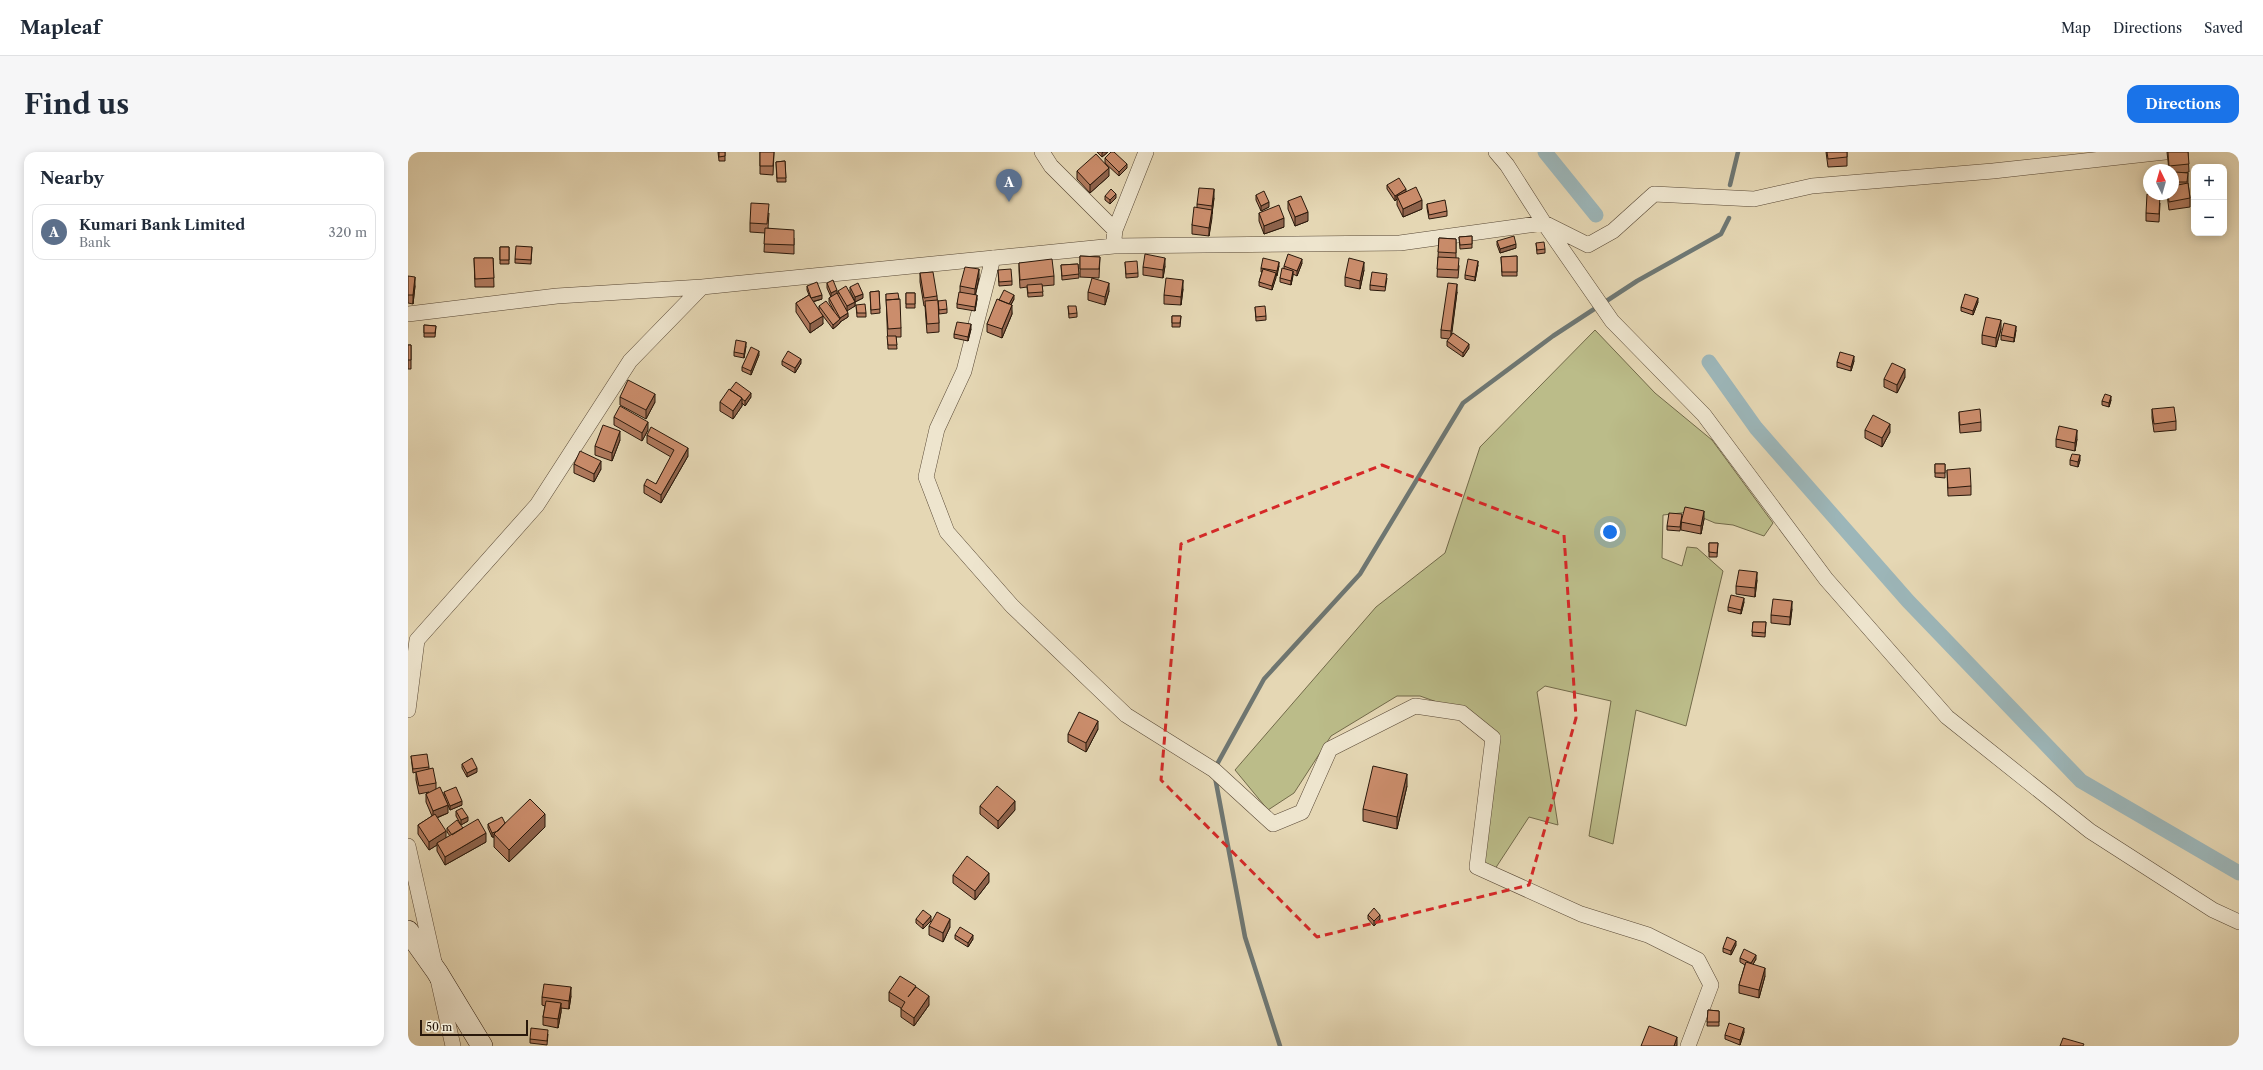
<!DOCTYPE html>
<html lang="en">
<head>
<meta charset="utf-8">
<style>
	body { margin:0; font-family:"Libre Caslon Text",serif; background:#f6f6f7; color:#1f2937 }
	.controls { position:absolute; right:12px; top:12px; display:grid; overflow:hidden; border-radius:8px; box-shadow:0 2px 10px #0003 }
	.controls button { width:36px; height:36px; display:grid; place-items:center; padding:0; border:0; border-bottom:1px solid #e0e1e3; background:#fff; color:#1f2937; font:20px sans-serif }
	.compass { position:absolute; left:1735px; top:12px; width:36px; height:36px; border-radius:50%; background:#fff; box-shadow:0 2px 10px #0003; rotate:355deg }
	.scale { position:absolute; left:12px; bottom:10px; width:108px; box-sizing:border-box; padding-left:4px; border:2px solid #29180b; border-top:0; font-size:11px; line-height:14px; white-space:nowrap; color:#29180b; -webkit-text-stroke:3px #eee5ce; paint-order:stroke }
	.you { position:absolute; left:1202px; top:380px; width:14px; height:14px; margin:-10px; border:3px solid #fff; border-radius:50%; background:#1a73e8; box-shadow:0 0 0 6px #1a73e833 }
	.badge { display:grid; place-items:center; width:26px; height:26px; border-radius:50%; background:#1a73e8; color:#fff; font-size:13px; font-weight:700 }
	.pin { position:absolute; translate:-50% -33px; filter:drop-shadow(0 1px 2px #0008) }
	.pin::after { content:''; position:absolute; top:21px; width:14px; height:12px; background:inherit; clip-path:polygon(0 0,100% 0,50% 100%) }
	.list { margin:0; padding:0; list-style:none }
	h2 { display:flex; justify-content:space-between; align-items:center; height:52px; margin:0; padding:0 16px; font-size:17px }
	h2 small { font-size:13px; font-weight:400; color:#747a83 }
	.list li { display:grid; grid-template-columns:26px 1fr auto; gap:12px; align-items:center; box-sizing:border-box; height:56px; margin:0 8px 8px; padding:0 8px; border:1px solid #e0e1e3; border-radius:12px }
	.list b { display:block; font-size:15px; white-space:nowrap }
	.list p { margin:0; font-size:13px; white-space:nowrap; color:#747a83 }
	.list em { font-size:13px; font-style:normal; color:#747a83 }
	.map { position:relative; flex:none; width:1831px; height:894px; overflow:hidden; border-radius:12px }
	header { display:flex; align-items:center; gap:24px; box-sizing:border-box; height:56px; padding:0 20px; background:#fff; border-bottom:1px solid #e0e1e3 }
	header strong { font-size:19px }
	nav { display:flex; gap:22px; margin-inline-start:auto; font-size:14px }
	.intro { display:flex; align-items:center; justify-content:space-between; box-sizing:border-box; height:96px; padding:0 24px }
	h1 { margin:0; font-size:28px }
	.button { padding:10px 18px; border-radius:12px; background:#1a73e8; color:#fff; font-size:14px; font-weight:700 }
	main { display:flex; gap:24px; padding:0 24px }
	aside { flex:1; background:#fff; border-radius:12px; box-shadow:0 2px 10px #0003 }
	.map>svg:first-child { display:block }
</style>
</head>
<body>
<header>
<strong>Mapleaf</strong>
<nav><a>Map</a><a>Directions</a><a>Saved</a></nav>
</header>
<div class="intro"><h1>Find us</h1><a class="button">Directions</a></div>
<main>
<aside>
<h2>Nearby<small></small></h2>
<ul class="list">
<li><span class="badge" style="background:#5c6f8a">A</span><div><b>Kumari Bank Limited</b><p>Bank</p></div><em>320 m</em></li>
</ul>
</aside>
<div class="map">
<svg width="1831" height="894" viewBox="0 0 1831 894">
	<rect width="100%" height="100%" fill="#e5d7b4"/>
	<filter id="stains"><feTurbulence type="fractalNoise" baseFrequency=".005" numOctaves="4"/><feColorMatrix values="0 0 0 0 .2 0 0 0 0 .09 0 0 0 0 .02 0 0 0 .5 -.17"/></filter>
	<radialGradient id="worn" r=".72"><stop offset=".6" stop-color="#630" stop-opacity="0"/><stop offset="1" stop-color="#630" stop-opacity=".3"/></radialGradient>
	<path fill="#bbbc89" stroke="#726a4a" d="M1187,178L1247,241L1304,288L1365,371L1356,384L1325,373L1307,371L1281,360L1255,363L1254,406L1274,414L1279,395L1289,396L1315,419L1278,574L1228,558L1205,692L1181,684L1203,549L1137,534L1129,540L1150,673L1121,665L1085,720L1072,711L1090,585L1057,560L1012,544H989L923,584L886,641L860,658L827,618L968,455L1037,401L1072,295Z"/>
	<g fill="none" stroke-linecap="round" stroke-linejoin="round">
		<path stroke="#6e7773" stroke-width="4.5" d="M1322,33L1330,0
			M807,616L856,527L952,422L1055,251L1145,184L1229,129L1313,82L1321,66
			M807,625L837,785L872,894"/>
		<path stroke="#9cb6b9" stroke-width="15" d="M1137,0L1188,63
			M1301,210L1348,276L1500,449L1673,629L1831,721"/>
		<defs>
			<path id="street" d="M634,0L643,14L707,78
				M1088,0L1099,13L1136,71L1204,169L1296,263L1418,427L1539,565L1682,679L1805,758L1831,770
				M706,87L707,78L738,0
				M585,106L556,219L529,277L518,325L539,380L604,454L718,563L806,618L865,672L894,660L922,597L1007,554L1054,561L1085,586L1069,715L1173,762L1240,783L1290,808L1303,833L1280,894
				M0,162L149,144L294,135L706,94L992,91L1136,71L1180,93L1205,79L1246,42L1346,47L1404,34L1585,19L1757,0
				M0,558L9,488L129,353L222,209L294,135
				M0,694L45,894"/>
			<path id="secondary" d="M0,779L29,820L74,894"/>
		</defs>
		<use href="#street" stroke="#584835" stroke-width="16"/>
		<use href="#secondary" stroke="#29180b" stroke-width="22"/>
		<use href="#street" stroke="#eee5ce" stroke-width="15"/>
		<use href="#secondary" stroke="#eee5ce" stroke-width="21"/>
	</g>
	<path fill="#af795d" stroke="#29180b" d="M310,0H317V9H311Z
		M352,0H366L365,23L352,22Z
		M689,0H700L694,5Z
		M1418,0H1439V14L1420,15Z
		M1759,0H1780L1781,20L1775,21H1780V31L1782,46V55L1761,58L1759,42H1765L1767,22H1765V18H1761Z
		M697,6L719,16L711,24L697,11Z
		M377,9L378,30H369L368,10Z
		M669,19L701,24L682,41L669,27Z
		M979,33L998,40L1014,57L995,65L989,53V47L987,49L979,37Z
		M848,43L861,55L853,59L848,48Z
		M697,44L708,46L702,52L697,48Z
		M806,46L801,84L784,82V73L789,56V52Z
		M880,49L900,69L887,74L880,57Z
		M1752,51L1751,70L1738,69V61Z
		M1019,52L1039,59V64L1021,67L1019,56Z
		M361,61L360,76L386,86V102L356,100L357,81L342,80V71Z
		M851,61L876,75L856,82L851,69Z
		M1064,84V96L1052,97L1051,85Z
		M1031,86L1048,87V106L1051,114L1050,126L1029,125Z
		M1089,89L1108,96L1092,101L1089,93Z
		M1128,91L1137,97V101L1129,102Z
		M92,95H101V112H92Z
		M124,95L123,112L107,111V107Z
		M672,104L692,105L691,126L672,125Z
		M1109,104V124H1094L1093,105Z
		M66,106H85L86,135H67Z
		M717,110L730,121V125L718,126Z
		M611,111L646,124V133L634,134L635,144L620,145L619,135L612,136L611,119Z
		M894,111L889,124L885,122L883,133L872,130V126L876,116V114Z
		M670,112L671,126L654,128L653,113Z
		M1070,113L1067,129L1057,127V123Z
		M757,114L755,126L735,123V115Z
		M871,114L864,138L851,134V130L854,120H853V116Z
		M590,118L604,129V133L591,134Z
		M956,118L952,137L937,134V125Z
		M512,121L529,144L531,171V180L519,181L517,154H516L512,130Z
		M0,124L7,134L5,152L0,151Z
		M571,126L567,142L569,147L567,159L549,156V152L552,140V134Z
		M979,126L977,139L962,138V133Z
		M419,131L430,142V139L447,149L442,139V135L455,146L447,150V154L439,158L440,165L432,170V171L425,177L412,160L415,172L402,181L388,160V151L401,143L399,138V134L414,147L405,150L411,158V154L426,159L421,150V146L423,145L419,136Z
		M775,137L773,153L756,152V143Z
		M471,139L472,161L463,162L462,140Z
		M701,139L697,153L680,148V140Z
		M1049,140L1043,184L1061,196L1055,205L1039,194V189L1041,187L1033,186V178Z
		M498,141H507V156H498Z
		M478,142L493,176V185H488L489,197H480Z
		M606,147L603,153L604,162L594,186L579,180V172L591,148Z
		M530,149L539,157V161L531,162Z
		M1570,150L1565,163L1553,159V155Z
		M448,153L458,161V165H449Z
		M660,154L669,161V165L661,166Z
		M847,155L858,164V168L848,169Z
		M764,164H773L772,175H764Z
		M16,173L28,174L27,185H16Z
		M563,177L560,189L546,186V182Z
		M1593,177L1588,195L1574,192V183Z
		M1608,178L1606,190L1593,188V183Z
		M0,193H3V217H0Z
		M338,194L336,206L326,204V200Z
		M351,203L343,223L334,219V215Z
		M374,209L393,211L387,221L374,213Z
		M1446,209L1443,219L1429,215V210Z
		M1497,225L1489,241L1476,235V227Z
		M322,238L343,245L337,254L334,251V254L325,267L312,259V250Z
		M212,245L247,250L238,267L212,253Z
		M1703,248L1701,255L1694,253V249Z
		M1744,257L1768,269V278L1746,280L1744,266Z
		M1551,260L1573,270V279L1552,281L1551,268Z
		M206,265L240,278L234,289L206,273Z
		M1457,278L1482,280L1474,295L1457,286Z
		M239,283L280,304L253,351L236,341V333L248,332L263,305L239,291Z
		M1648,287H1669L1667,299L1648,295Z
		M212,288L204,309L187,303V294Z
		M1662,308H1672L1670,315L1662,313Z
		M166,312L193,317L186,330L166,321Z
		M1527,312H1537V326L1527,325Z
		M1539,318L1563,334V343L1540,344Z
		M1274,367L1272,379L1259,378V374Z
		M1296,367L1293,382L1273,378V370Z
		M1301,391H1310L1309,405H1301Z
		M1349,428L1347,445L1328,442V434Z
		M1336,450L1333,462L1320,459V455Z
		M1384,457L1382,473L1363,471V463Z
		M1345,470H1358L1357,485L1344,484Z
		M690,577L678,600L660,590V582Z
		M3,604L21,615V617L28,631V637L40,661L29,666L38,686L42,684L39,680V676H55L78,690L37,713L29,699V693L21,698L10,682V673L24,664L18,650V642L21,640L11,642L8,628V620L5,621Z
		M54,612L69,620L59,625L54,616Z
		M999,634L989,677L955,669V657Z
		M36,640L54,653L42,658L36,644Z
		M572,654L607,658L590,677L572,662Z
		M48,659L60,669L53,673L48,664Z
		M97,671L137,675L101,710L86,695V685H84L80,676V672Z
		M545,723L581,730L567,748L545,731Z
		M960,763L972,767L966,774L960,767Z
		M508,767L523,769L515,777L508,771Z
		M521,774L542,775L535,790L521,783Z
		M547,783L565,787L560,795L547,787Z
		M1328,793L1323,803L1315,800V796Z
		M1332,806L1348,807L1345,812L1357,824L1351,846L1331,841V833L1337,813L1332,810Z
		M508,836L521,853L506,874L493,865V856L481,849V840Z
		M163,844L161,857L153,856V860L150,876L135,873V865L137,854L134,853V845Z
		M1300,858L1311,859V874H1299Z
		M1336,880L1332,893L1317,887V883Z
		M140,882L139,893L122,891V887Z"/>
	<path fill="#8e634c" stroke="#29180b" d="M695,0H700L694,5V1Z
		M719,12V16L711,24V20Z
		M701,16V24L682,41V33Z
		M806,37V46L804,62V54Z
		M998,37V41L989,44V47L987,49V44Z
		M708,42V46L702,52V48Z
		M1014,48V57L995,65V57Z
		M861,50V55L853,59V54Z
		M804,58V66L801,84V76Z
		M900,60V69L887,74V65Z
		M876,66V75L856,82V74Z
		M1108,92V96L1092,101V97Z
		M757,106V114L755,126V118Z
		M894,107V111L889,124V119Z
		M1070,109V113L1067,129V125Z
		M871,110V114L869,124V119Z
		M956,110V118L952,137V129Z
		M571,117V126L567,145V137Z
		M885,119V124L883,133V129Z
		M868,121V126L864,138V134Z
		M7,125V134L5,152V143Z
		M775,128V137L773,153V145Z
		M701,131V139L697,153V145Z
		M1049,132V140L1043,188V179Z
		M429,138V142L423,145V141Z
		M455,142V146L447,150V145Z
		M414,143V147L403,150V146Z
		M569,143V147L567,159V155Z
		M606,143V147L600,158V154Z
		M1570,146V150L1565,163V159Z
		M447,150V154L439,159V154Z
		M604,153V162L594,186V177Z
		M440,161V165L432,170V171L425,177V173L432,167V166Z
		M415,164V172L402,181V172Z
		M1593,168V177L1588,195V186Z
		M563,172V177L560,189V185Z
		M1608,174V178L1606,190V186Z
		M338,190V194L336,206V202Z
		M1061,192V196L1055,205V201Z
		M351,199V203L343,223V219Z
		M1446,204V209L1443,219V215Z
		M393,207V211L387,221V216Z
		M1497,217V225L1489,241V233Z
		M343,241V245L337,254V249Z
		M247,242V250L238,267V258Z
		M1703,244V248L1701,255V251Z
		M334,246V254L325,267V259Z
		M240,270V278L234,289V281Z
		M1482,272V280L1474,295V286Z
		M1669,278V287L1667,299V291Z
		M212,279V288L204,309V301Z
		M280,296V304L253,351V343Z
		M1672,303V308L1670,315V310Z
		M193,309V317L186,330V322Z
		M1296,359V367L1293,382V374Z
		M1349,420V428L1347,445V436Z
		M1336,446V450L1333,462V458Z
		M1384,449V457L1382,473V465Z
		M690,569V577L678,600V591Z
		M69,616V620L59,625V621Z
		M999,622V634L989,677V665Z
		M54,649V653L42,658V654Z
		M607,649V658L590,677V669Z
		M40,653V661L25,667V659Z
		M137,662V675L101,710V698Z
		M60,665V669L53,673V668Z
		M99,674L86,682V685H84V681Z
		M38,679V687L29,691V693L21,698V690Z
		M78,681V690L37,713V705Z
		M581,721V730L567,748V739Z
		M972,763V767L966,774V769Z
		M523,764V769L515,777V773Z
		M542,767V775L535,790V781Z
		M565,783V787L560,795V791Z
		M1328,789V793L1323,803V799Z
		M1348,803V807L1343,816V811Z
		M1357,816V824L1351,846V838Z
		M163,835V844L161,857V849Z
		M521,844V853L506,874V866Z
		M153,851V860L150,876V867Z
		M1336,876V880L1332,893V888Z
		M1269,885V894H1266Z"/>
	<path fill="#cb8d6c" stroke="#29180b" d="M311,0H317V4L311,5Z
		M352,0H366L365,14H352Z
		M703,0H706L719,12L711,20L697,6Z
		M1419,0H1439V5L1420,7Z
		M1760,0H1780L1781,12L1761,14Z
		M688,2L701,16L682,33L669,19Z
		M377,9L378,26H369L368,10Z
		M1767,20L1780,21L1779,30H1766Z
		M991,26L998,37L987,44L979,33Z
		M1780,31L1782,46L1761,50L1760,42H1765V34Z
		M1008,35L1014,48L995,57L989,44Z
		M791,36L806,37L804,54L789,52Z
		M703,37L708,42L702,48L697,44Z
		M856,39L861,50L853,54L848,43Z
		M1739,42L1752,43L1751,62L1738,61Z
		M893,44L900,60L887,65L880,49Z
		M1037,48L1039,59L1021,63L1019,52Z
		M343,51L361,52L359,72L342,71Z
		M871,53L876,66L856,74L851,61Z
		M786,55L804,58L801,76L784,73Z
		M357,76L386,78V93L356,92Z
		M1064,84V92L1052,93L1051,85Z
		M1106,84L1108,92L1092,97L1089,89Z
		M1031,86L1048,87V101L1030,100Z
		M1136,90L1137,97L1129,98L1128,91Z
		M108,94L124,95L123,108L107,107Z
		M92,95H101V108H92Z
		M737,102L757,106L755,118L735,115Z
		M880,102L894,107L889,119L876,114Z
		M672,104L692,105L691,117H672Z
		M1109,104V120H1094L1093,105Z
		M1030,105L1051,106L1050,118L1029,117Z
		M66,106H85L86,126L67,127Z
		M855,106L871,110L869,119L853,116Z
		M941,106L956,110L952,129L937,125Z
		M644,107L646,124L612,128L611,111Z
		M1060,107L1070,109L1067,125L1057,123Z
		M729,109L730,121L718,122L717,110Z
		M670,112L671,122L654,124L653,113Z
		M557,115L571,117L567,137L552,134Z
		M874,116L885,119L883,129L872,126Z
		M603,117L604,129L591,130L590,118Z
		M855,117L868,121L864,134L851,130Z
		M525,120L529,144L516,146L512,121Z
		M964,120L979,122L977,135L962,133Z
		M0,124L7,125L5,143H0Z
		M684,126L701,131L697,145L680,140Z
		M758,126L775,128L773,145L756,143Z
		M425,128L429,138L423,141L419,131Z
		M409,130L414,143L403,146L399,134Z
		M450,131L455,142L447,145L442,135Z
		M1040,131L1049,132L1043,179L1033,178Z
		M634,132L635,140L620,141L619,133Z
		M438,134L447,150L439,154L430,139Z
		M596,138L606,143L601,152L591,148Z
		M471,139L472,157L463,158L462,140Z
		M551,140L569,143L567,155L549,152Z
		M429,141L440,161L432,166L421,146Z
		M490,141L491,147L478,148V142Z
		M498,141H507V152H498Z
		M1557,142L1570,146L1565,159L1553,155Z
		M401,143L415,164L402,172L388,151Z
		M492,147L493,176L480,177L478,148Z
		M589,147L604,153L594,177L579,172Z
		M530,148L531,171L519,172L517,149Z
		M538,148L539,157L531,158L530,149Z
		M418,149L432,167L425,173L411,154Z
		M457,152L458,161H449L448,153Z
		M660,154H668L669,161L661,162Z
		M857,154L858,164L848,165L847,155Z
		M764,164H773L772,171H764Z
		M1578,165L1593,168L1588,186L1574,183Z
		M549,170L563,172L560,185L546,182Z
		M1596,171L1608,174L1606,186L1593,183Z
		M16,173L28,174L27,181H16Z
		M1045,181L1061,192L1055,201L1039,189Z
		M479,184H488L489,193H480Z
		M328,188L338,190L336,202L326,200Z
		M0,193H3V208H0Z
		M343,195L351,199L343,219L334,215Z
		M380,199L393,207L387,216L374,209Z
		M1432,200L1446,204L1443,215L1429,210Z
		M1484,211L1497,217L1489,233L1476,227Z
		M220,228L247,242L238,258L212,245Z
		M328,230L343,241L337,249L334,247V246L322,238Z
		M321,237L334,246L325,259L312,250Z
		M1697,242L1703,244L1701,251L1694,249Z
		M212,254L240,270L234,281L206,265Z
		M1766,255L1768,269L1746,272L1744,257Z
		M1572,257L1573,270L1552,273L1551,260Z
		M1465,263L1482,272L1474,286L1457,278Z
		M195,273L212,279L204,301L187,294Z
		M1651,274L1669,278L1667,291L1648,287Z
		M243,275L280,296L253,343L236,333L239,327L248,332L266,298L239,283Z
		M172,299L193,309L186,322L166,312Z
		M1664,302L1672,303L1670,310L1662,308Z
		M1527,312H1537V321H1527Z
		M1562,316L1563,334L1540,336L1539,318Z
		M1277,355L1296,359L1293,374L1273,370Z
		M1261,361L1274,362L1272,375L1259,374Z
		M1301,391H1310L1309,401L1301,400Z
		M1331,418L1349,420L1347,436L1328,434Z
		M1323,443L1336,446L1333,458L1320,455Z
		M1365,447L1384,449L1382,465L1363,463Z
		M1345,470H1358L1357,481L1344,480Z
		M671,560L690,569L678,591L660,582Z
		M19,602L21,615L5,617L3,604Z
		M64,606L69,616L59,621L54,612Z
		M965,614L999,622L989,665L955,657Z
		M25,616L28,631L11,634L8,620Z
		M589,634L607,649L590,669L572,654Z
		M32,635L40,653L25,659L18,642Z
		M48,635L54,649L42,654L36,640Z
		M122,647L137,662L101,698L86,682Z
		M54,656L60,665L53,668L48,659Z
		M27,662L38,679L21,690L10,673Z
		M94,665L97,671L90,679L84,681L80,672Z
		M70,667L78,681L37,705L29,691Z
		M49,668L55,676L44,683L39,676Z
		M559,704L581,721L567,739L545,723Z
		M966,756L972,763L966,769L960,763Z
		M515,758L523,764L515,773L508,767Z
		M529,760L542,767L535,781L521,774Z
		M552,775L565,783L560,791L547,783Z
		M1319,785L1328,789L1323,799L1315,796Z
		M1336,797L1348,803L1343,811L1332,806Z
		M1338,810L1357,816L1351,838L1331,833Z
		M492,824L508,834L500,845L508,835L521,844L506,866L493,857L497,850L481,840Z
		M136,832L163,835L161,849L134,845Z
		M138,849L153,851L150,867L135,865Z
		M1300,858L1311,859V870H1299Z
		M1321,871L1336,876L1332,888L1317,883Z
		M1241,874L1269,885L1266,894H1233Z
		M123,876L140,878L139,889L122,887Z
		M1655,886L1676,892L1675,894H1652Z"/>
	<path fill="none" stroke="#d62828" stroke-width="3" stroke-dasharray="8 5" stroke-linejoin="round" d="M974,313L1156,383L1168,566L1121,733L909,785L753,628L773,392Z"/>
	<rect width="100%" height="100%" filter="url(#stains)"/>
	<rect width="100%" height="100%" fill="url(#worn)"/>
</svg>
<div class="controls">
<button>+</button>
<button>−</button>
</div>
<svg class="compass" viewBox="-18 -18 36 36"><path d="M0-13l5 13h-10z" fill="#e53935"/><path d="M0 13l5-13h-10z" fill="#747a83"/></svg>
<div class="scale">50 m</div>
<div class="you"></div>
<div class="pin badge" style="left:601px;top:50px;background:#5c6f8a">A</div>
</div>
</main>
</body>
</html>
